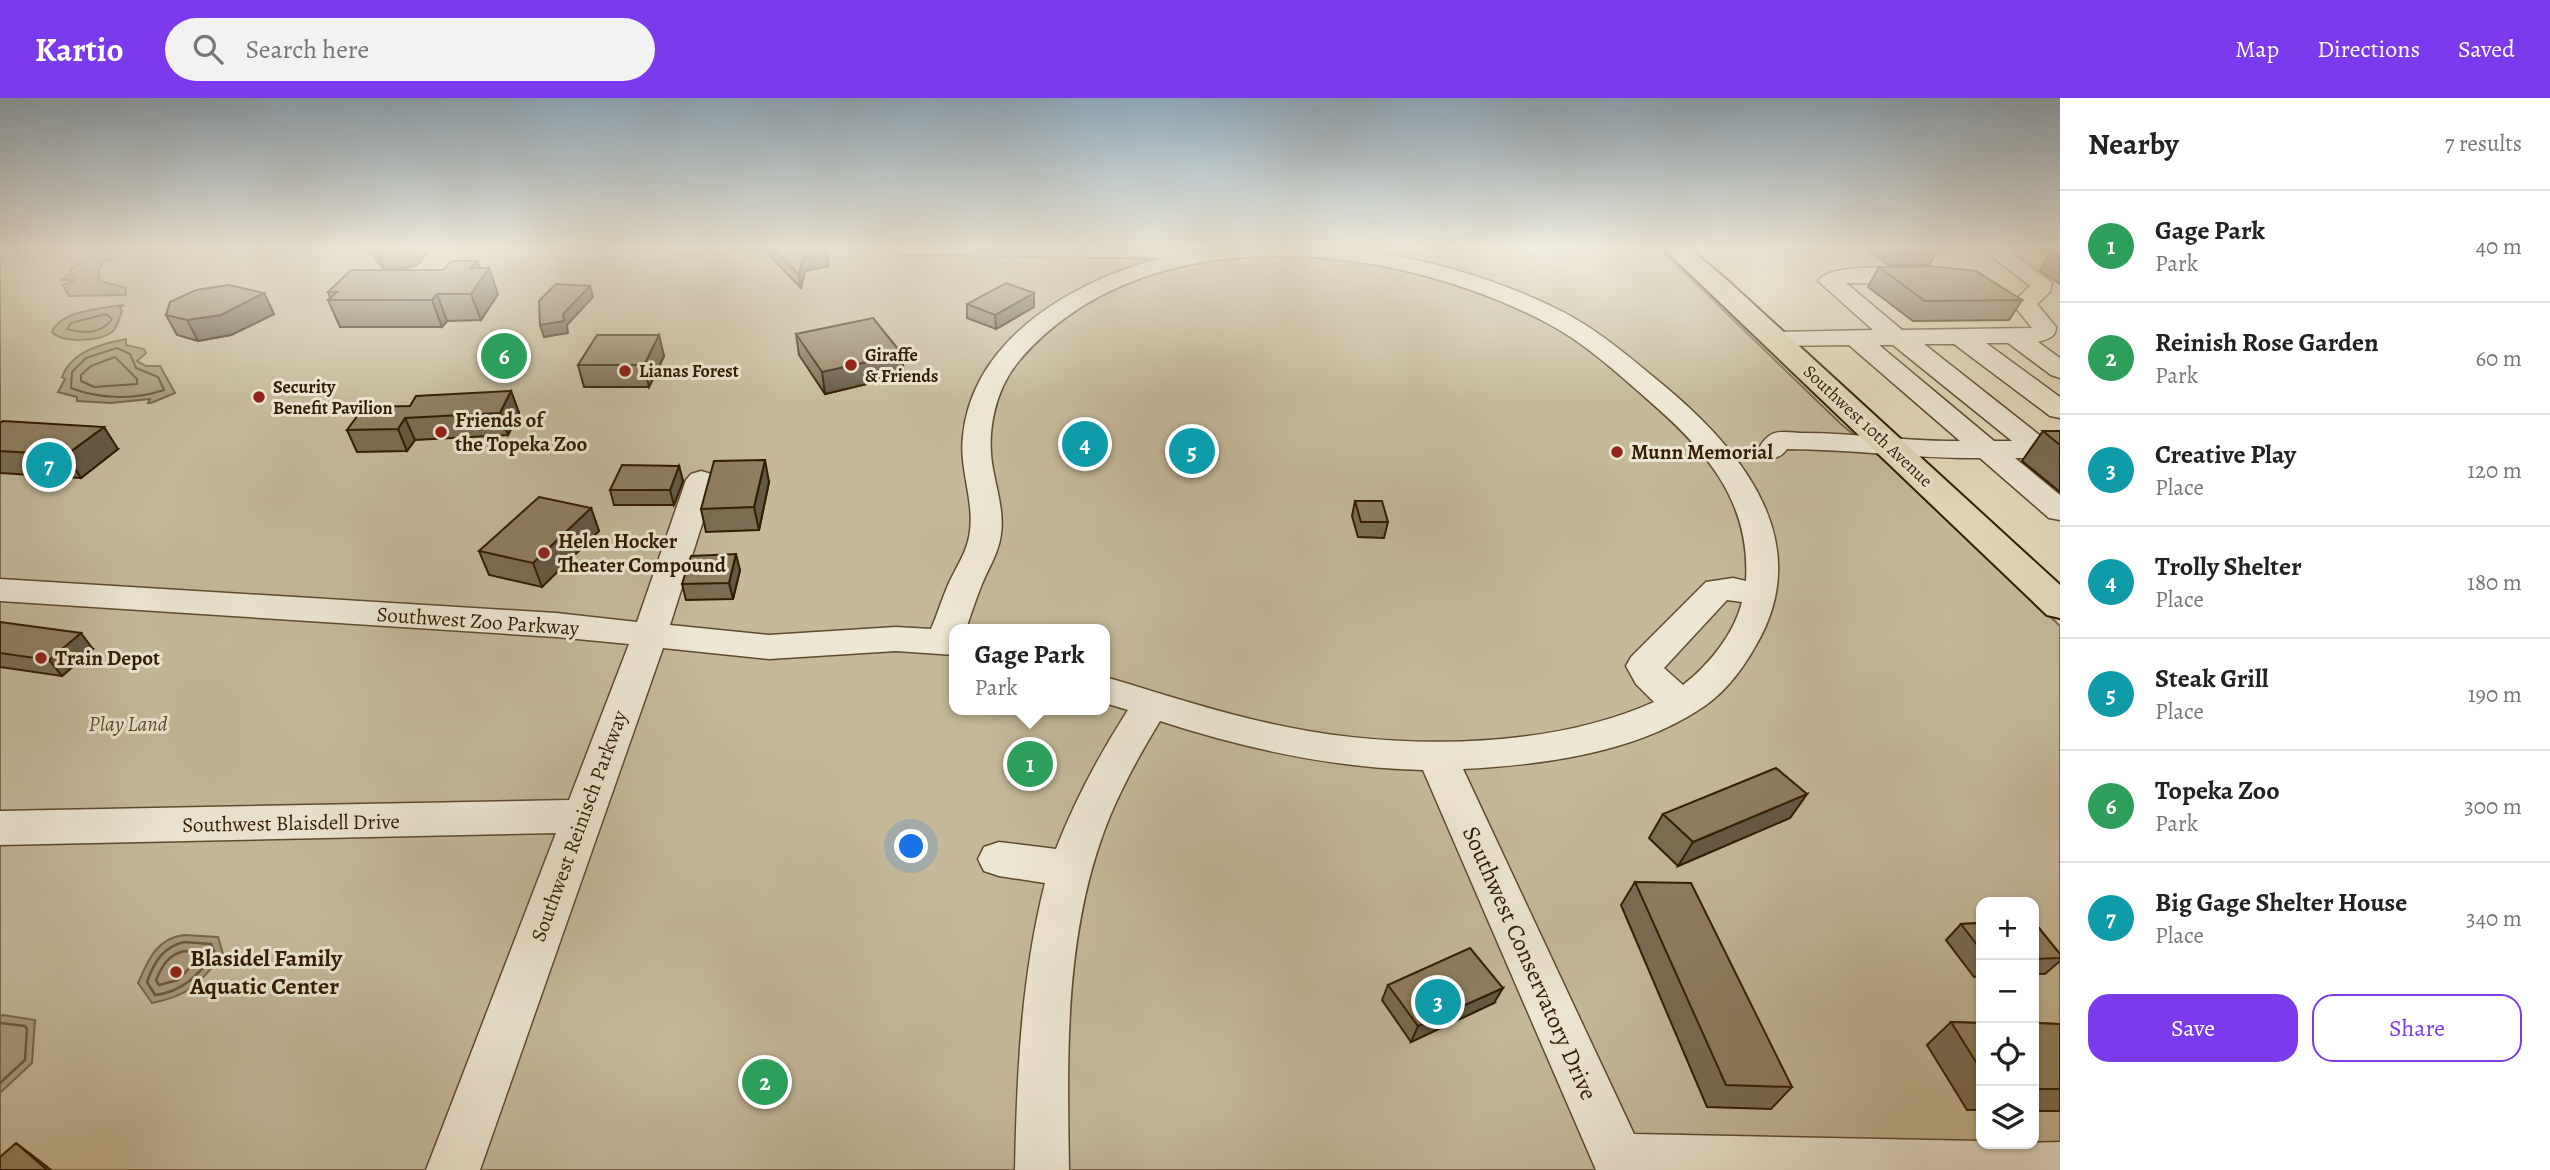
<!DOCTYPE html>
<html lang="en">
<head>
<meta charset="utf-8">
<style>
	body { margin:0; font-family:Alegreya,serif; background:#f2f2f2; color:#222 }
	.controls { position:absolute; right:21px; bottom:21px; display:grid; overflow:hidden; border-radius:14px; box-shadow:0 2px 5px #0004 }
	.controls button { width:63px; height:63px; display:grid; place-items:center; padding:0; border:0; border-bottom:2px solid #e0e0e0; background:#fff; color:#222; font:35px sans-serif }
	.you { position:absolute; left:912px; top:749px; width:24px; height:24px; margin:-18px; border:5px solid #fff; border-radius:50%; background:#1a73e8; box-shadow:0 0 0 10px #1a73e833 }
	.badge { display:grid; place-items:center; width:46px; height:46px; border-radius:50%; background:#7c3aed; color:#fff; font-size:23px; font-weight:700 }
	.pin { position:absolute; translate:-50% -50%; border:4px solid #fff; box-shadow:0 2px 7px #0006 }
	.popup { position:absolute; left:949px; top:526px; width:161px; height:91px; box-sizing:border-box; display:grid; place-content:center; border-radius:14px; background:#fff; filter:drop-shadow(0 2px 5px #0005); font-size:23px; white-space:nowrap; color:#767676 }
	.popup b { font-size:26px; color:#222 }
	.popup::after { content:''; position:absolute; left:50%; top:100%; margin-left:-14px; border:14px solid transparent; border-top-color:#fff }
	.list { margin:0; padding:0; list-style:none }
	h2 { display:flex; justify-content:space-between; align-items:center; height:91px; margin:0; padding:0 28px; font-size:30px }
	h2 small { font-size:23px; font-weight:400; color:#767676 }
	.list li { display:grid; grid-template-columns:46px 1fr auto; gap:21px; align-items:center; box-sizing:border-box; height:112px; padding:0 28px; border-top:2px solid #e0e0e0 }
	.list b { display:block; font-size:26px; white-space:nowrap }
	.list p { margin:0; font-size:23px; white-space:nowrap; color:#767676 }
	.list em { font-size:23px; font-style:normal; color:#767676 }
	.actions { display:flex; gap:14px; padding:21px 28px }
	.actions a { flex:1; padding:16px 0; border:2px solid #7c3aed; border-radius:21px; text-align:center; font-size:24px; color:#7c3aed }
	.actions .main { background:#7c3aed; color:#fff }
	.icon { flex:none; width:38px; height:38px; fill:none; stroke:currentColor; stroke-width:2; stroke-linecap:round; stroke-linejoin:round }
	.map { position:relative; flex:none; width:2060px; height:1072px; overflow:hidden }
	header { display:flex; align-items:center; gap:42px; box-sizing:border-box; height:98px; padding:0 35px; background:#7c3aed; color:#fff }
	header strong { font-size:33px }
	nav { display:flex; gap:38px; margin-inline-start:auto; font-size:24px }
	.search { width:490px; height:63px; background:#f2f2f2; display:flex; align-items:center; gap:18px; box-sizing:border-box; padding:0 24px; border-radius:38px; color:#767676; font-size:26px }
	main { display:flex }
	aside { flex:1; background:#fff }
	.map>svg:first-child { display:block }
</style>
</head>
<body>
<header>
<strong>Kartio</strong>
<div class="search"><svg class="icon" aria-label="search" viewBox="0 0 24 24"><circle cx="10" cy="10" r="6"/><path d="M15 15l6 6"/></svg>Search here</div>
<nav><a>Map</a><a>Directions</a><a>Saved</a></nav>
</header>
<main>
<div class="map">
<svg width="2060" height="1072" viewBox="0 0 2060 1072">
	<rect width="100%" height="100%" fill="#e3d9b9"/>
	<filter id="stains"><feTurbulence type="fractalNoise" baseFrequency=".00286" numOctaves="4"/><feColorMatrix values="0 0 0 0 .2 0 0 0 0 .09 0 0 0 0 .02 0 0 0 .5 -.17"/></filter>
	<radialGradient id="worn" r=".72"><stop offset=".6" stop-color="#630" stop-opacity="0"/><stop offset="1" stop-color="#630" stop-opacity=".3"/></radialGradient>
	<path fill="#c5b99a" stroke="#7c6a4d" stroke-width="2" fill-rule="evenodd" d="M0,150H1659L1841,326L1904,379L2060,528V1072H0ZM955,531H1105V612H955ZM1981,804H2034V1046H1981Z"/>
	<path fill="#a7997a" stroke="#796749" stroke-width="2" d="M102,150H141L104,163L98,172L100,183L126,190V197L69,198L63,187L76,182H61L70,176V172Z
		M124,207L120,210L122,213C119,220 118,229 112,234C99,244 62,245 52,234C61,212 103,210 124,207Z
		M126,241V247L144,251L146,255L137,263L146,268H160L175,295L151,305H148L150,301L111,305L77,303V299L58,294L65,281L62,279C72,253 101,246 126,241Z
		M184,837L218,839L223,856C200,885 189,898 152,905L138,885C148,862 157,840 184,837Z
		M3,917L35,922L32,965L0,995V919Z"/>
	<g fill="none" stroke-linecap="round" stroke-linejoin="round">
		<path stroke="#6d5a3d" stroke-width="2" d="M106,216L112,221C102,236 83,236 67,231L71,225Z
			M117,250L130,256L136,270L158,279L164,292C135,302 99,301 71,290L72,274L86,260Z
			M115,259L137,281V286L94,289L81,283V277L91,268Z"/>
		<path stroke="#6d5a3d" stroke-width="2.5" d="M184,844L211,846L215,855C199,876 183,894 155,897L147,884C154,864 163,849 184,844Z
			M184,853L198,854L201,858L178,882L159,887L156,882C162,868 168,857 184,853Z
			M0,925L25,928L27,931L25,962L0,985"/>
		<defs>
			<path id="minor" d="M889,150H1180L1181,155C1212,150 1242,150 1273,150C1294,150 1316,149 1337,150C1414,156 1497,180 1565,215C1603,235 1635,264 1668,291C1746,357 1816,447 1755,549C1741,574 1722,598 1697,613C1630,656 1540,667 1463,671L1634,1036L1981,1043V1046L2060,1044V1072H1596L1423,672C1333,670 1246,651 1160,623C1141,654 1124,685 1110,718C1064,830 1067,953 1069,1072H1015C1017,975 1021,880 1045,785L999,778L984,773L978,761L984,749L999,744L1056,751C1075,702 1099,657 1128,612L1105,605V579C1160,595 1213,613 1268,625C1387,652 1542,654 1654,604L1636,586L1626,568L1631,559L1706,484L1733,480L1746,483C1751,402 1704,350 1647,301C1616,274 1585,245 1547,225C1392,143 1144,116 1019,263C995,291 986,335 993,371C997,393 1004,414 1001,436C999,454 989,469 982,486C976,501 971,516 966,531H955V557L896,553L769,561L663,550L480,1072H426L556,735L0,747V713L569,702L629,546L556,539L0,503V481L556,515L637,524L686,382L691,376L701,373L711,376L716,382L670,527L769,537L896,529L931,531C937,517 942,501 948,487C956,469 968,453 970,433C974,401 959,370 963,338C973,239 1075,183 1161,160L900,156L892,155ZM1727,502L1742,504C1734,536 1709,567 1683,587L1664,570Z
				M1981,150H2006L2052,185L2050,194L2037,206L2056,229C2056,240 2047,241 2038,244L2060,260V280L2051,277L2008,245H1986L2060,299V320L2050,318L1954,246H1924L2047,343L2060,342V360H2015L2060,397V422L2049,420L1980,360C1916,361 1852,351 1787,351C1780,361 1773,361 1762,358L1758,352C1761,346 1766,339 1772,336C1781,332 1794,335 1804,335C1856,335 1908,344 1960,343L1849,247L1775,248L1766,246L1763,241L1766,236L1775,234L1873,232L1818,183C1830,164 1907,169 1928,174L1931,179L1928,184L1920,186L1846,185L1902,232L2032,230L2012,205L2030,188ZM1879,247H1893L2012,343H1994Z"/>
			<path id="major" d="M1663,150H1689L1728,183L2060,487V520L2047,517Z"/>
		</defs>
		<use href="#minor" stroke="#5f4b2e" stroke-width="3"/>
		<use href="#major" stroke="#331c00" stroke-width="4"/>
		<use href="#minor" fill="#ede6d2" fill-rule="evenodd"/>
		<use href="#major" fill="#e3d9b9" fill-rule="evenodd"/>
	</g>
	<path fill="#7b6c53" stroke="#331c00" stroke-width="2" d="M367,150H431L417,167L396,172H443L477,163L480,170L498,196L481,222L447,223L442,229H340L328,202L330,200L328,194L384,172Z
		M769,150H823L829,168L805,173L801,190L770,158Z
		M1868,150H1930L1937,154L1929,167H1888L1867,151Z
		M2051,154H2060V186L2040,173Z
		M1879,169L2022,202L2009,222L1913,223L1868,189Z
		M264,195L274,216L231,237L198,243L177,237L166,217Z
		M1034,195V209L996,231L967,220V206Z
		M796,236L904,277L825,296L799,257Z
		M664,258L649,289H584L578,267Z
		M511,293L519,315L508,337L415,342L407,353L357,354L347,332L410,308Z
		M0,325L118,351L81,380L0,375Z
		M1076,329H1095L1094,356H1075Z
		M2043,333H2060V394L2022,363Z
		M679,368L683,383L674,407H614L610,392Z
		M769,384L759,432L706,434L701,411Z
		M1355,403L1388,424L1384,440L1358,439L1352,418Z
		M591,410L599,433L542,489L489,477L479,453Z
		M740,472L733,501L686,502L682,486Z
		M0,524L93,551L62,578L0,569Z
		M1807,696L1790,720L1678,768L1649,740L1663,716Z
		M1635,784L1792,989L1771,1011L1707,1009L1621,807Z
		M2034,824L2060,856V863L2045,876H2034Z
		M1981,825V878L1974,879L1946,842L1961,826Z
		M1388,887L1494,905L1411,944L1382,902Z
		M1951,924L1981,925V1012H1967L1927,947Z
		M2034,925L2060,926V1013H2034Z"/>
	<path fill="#645843" stroke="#331c00" stroke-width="2" d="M398,150H431L417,167L386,174L378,155Z
		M827,154L829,168L805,173L801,190L799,177L803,160Z
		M477,163L483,179L489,170L498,196L481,222L471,196L470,170Z
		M590,188L593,199L567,227L568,235L544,239L540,227Z
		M264,195L274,216L231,237L198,243L187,222Z
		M1034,195V209L996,231L995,217Z
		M437,196L447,223L442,229L432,202Z
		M659,237L664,258L649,289L644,267Z
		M902,256L904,277L825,296L822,274Z
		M511,293L519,315L508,337L500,315Z
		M405,320L415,342L407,353L398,331Z
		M104,329L118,351L81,380L66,357Z
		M765,362L769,384L759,432L754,409Z
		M679,368L683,383L674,407L670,392Z
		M591,410L599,433L542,489L533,465Z
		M736,456L740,472L733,501L729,485Z
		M81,535L93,551L62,578L49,562Z
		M1807,696L1790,720L1678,768L1693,744Z
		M1503,890L1494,905L1411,944L1418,928Z
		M16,1045L45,1067L51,1072H47Z"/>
	<path fill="#8f7e60" stroke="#331c00" stroke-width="2" d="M374,150H398L378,155Z
		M773,150H823L827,154L803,160L799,177Z
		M1890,150H1930L1937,154H1894Z
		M2051,154H2060V160Z
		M451,163H477L470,170H489L471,196H437L432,202H328L337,194H328L351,172H443Z
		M1929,168L1976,173L2022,202L1925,203L1879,169Z
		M1006,185L1034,195L995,217L967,206Z
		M556,186L590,188L563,216L564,223L540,227L539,203Z
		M229,187L264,195L221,217L187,222L166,217L170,204L196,192Z
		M873,220L902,256L822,274L796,236Z
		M597,237H659L644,267H578Z
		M511,293L500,315L405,320L398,331L347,332L364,309L410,308L416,298Z
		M3,323L104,329L66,357L0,353V325Z
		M1076,329H1095V349L1076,348Z
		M2043,333H2060V347Z
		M765,362L754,409L701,411L714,363Z
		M622,367L679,368L670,392H610Z
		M539,399L591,410L533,465L479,453Z
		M1355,403H1382L1388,424H1361Z
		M736,456L729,485L682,486L691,458Z
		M0,524L81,535L49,562L0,555Z
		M1776,670L1807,696L1693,744L1663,716Z
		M1635,784L1691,785L1792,989L1726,987Z
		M2034,824L2060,856V860L2034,861Z
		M1981,825V852L1961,826Z
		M1470,850L1503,890L1418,928L1388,887Z
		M1951,924L1981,925V972Z
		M2034,925L2060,926V991H2034Z
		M16,1045L47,1072H0V1059Z"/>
	<linearGradient id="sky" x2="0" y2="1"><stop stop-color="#8ea9bc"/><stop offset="0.5" stop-color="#f2eee0"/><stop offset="1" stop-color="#f2eee0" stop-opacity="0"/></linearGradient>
	<rect width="2060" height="300" fill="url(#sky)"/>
	<g fill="#8f2418" stroke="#ede6d2" stroke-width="2.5">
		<circle cx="851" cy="267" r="7"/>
		<circle cx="625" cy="273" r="7"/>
		<circle cx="259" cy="299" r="7"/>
		<circle cx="441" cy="334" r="7"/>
		<circle cx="1617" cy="354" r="7"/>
		<circle cx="544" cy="455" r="7"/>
		<circle cx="41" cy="560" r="7"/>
		<circle cx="176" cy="874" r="7"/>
	</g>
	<g text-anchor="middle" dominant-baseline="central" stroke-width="6" stroke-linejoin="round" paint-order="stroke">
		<g font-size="18" font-weight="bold" fill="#331c00" stroke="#ede6d2" text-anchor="start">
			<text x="865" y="257">Giraffe<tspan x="865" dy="21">&amp; Friends</tspan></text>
			<text x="639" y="273">Lianas Forest</text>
			<text x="273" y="289">Security<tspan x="273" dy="21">Benefit Pavilion</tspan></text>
		</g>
		<g font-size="18" fill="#331c00" stroke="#ede6d2">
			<text transform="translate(1868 328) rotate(43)">Southwest 10th Avenue</text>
		</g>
		<g font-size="21" font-weight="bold" fill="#331c00" stroke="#ede6d2" text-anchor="start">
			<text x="455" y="322">Friends of<tspan x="455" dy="24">the Topeka Zoo</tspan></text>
			<text x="1631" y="354">Munn Memorial</text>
			<text x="558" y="443">Helen Hocker<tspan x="558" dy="24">Theater Compound</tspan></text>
			<text x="55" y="560">Train Depot</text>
		</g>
		<g font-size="21" fill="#331c00" stroke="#ede6d2">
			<text transform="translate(478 523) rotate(4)">Southwest Zoo Parkway</text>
			<text transform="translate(291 725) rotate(-1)">Southwest Blaisdell Drive</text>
			<text transform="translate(579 728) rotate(-70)">Southwest Reinisch Parkway</text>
		</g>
		<g font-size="21" font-style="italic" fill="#5f4b2e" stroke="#ede6d2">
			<text x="128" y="626">Play Land</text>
		</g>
		<g font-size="24" font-weight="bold" fill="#331c00" stroke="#ede6d2" text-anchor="start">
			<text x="190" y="860">Blasidel Family<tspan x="190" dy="28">Aquatic Center</tspan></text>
		</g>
		<g font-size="24" fill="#331c00" stroke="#ede6d2">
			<text transform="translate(1530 865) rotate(66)">Southwest Conservatory Drive</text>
		</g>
	</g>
	<rect width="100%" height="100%" filter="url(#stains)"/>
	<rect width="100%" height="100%" fill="url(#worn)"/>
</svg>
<div class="controls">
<button>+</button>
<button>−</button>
<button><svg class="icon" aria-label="locate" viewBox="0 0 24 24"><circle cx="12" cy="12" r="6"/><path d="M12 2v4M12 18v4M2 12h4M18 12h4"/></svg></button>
<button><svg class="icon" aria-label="layers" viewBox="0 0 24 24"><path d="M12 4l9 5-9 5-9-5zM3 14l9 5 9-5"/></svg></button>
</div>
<div class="you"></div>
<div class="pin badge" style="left:1030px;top:666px;background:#2e9e5b">1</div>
<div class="popup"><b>Gage Park</b>Park</div>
<div class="pin badge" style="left:765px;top:984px;background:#2e9e5b">2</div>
<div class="pin badge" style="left:1438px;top:904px;background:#0f9aa8">3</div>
<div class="pin badge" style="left:1085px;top:346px;background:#0f9aa8">4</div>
<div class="pin badge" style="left:1192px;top:353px;background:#0f9aa8">5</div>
<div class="pin badge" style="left:504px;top:258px;background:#2e9e5b">6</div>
<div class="pin badge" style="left:49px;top:367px;background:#0f9aa8">7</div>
</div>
<aside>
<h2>Nearby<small>7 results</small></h2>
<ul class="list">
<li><span class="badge" style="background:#2e9e5b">1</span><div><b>Gage Park</b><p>Park</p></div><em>40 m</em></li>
<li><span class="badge" style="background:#2e9e5b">2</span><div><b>Reinish Rose Garden</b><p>Park</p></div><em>60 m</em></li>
<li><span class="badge" style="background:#0f9aa8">3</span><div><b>Creative Play</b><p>Place</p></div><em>120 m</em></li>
<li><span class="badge" style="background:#0f9aa8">4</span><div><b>Trolly Shelter</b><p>Place</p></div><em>180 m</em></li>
<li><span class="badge" style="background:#0f9aa8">5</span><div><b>Steak Grill</b><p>Place</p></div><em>190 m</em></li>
<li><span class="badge" style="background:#2e9e5b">6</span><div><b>Topeka Zoo</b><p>Park</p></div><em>300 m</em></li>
<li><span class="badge" style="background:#0f9aa8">7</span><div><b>Big Gage Shelter House</b><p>Place</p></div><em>340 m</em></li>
</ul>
<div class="actions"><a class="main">Save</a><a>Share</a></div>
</aside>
</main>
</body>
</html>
